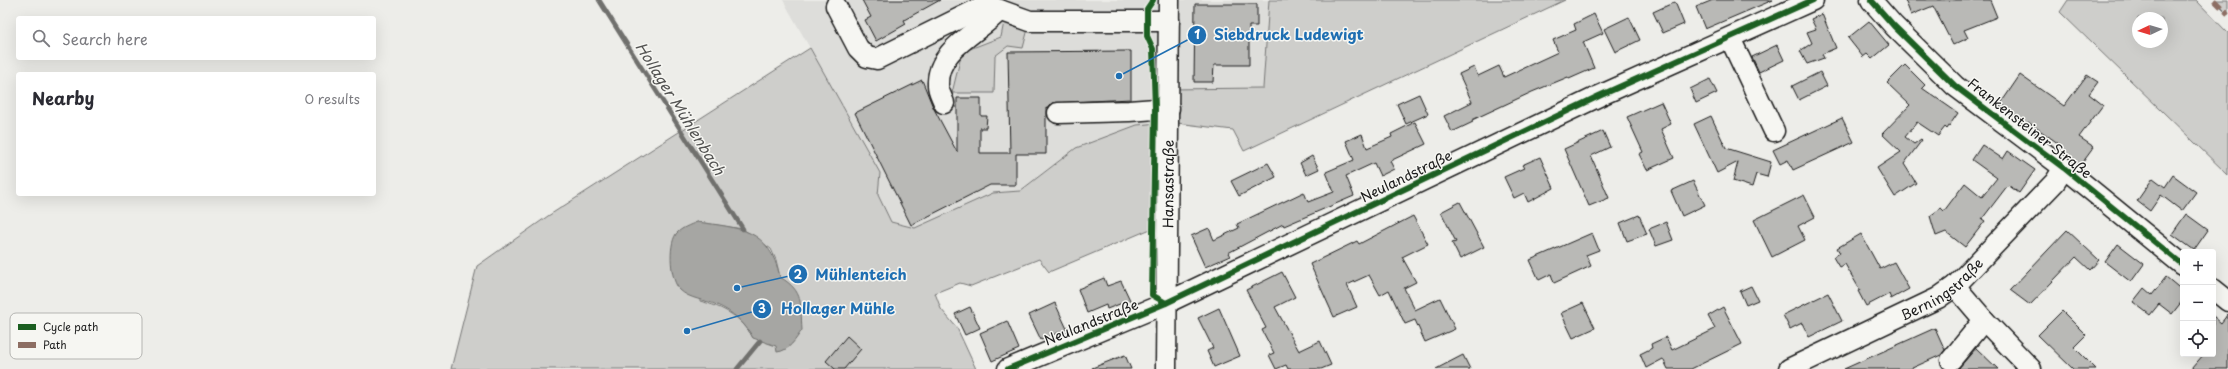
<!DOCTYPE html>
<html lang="en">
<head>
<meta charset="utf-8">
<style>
	body { margin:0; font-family:"Playpen Sans",sans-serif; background:#f7f7f7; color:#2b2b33 }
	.controls { position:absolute; right:12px; bottom:12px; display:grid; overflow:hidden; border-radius:4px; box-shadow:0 4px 16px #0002 }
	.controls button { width:36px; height:36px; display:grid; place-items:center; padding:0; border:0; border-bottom:1px solid #e1e1e2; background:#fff; color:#2b2b33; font:20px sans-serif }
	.compass { position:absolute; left:2132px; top:12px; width:36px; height:36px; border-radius:50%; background:#fff; box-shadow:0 4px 16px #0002; rotate:266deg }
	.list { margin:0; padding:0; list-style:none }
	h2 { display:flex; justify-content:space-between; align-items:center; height:52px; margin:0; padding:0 16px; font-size:17px }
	h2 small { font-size:13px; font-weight:400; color:#7c7c81 }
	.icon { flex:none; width:22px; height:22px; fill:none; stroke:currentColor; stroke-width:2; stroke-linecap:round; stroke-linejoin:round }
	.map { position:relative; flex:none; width:2228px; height:369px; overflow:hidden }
	.search { position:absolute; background:#fff; box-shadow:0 4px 16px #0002; left:16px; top:16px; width:360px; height:44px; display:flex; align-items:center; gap:10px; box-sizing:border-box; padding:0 14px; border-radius:4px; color:#7c7c81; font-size:15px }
	.panel { position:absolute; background:#fff; box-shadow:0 4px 16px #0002; left:16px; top:72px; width:360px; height:124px; border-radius:4px }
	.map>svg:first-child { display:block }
</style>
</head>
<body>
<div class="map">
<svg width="2228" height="369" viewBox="0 0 2228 369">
	<rect width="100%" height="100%" fill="#edede9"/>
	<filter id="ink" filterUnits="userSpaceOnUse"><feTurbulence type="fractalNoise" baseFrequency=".025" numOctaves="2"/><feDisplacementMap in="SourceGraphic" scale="8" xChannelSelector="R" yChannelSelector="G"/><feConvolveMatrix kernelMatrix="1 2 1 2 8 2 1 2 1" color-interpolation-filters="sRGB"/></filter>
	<g filter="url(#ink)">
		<path fill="#ddddda" d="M783,0H1269L1263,88L1169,89V122L1076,148L1020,191L993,193L915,228L891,222L878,195L880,173Z"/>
		<path fill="#cececb" stroke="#757574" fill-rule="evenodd" d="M1269,0H1565L1244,151L1233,130L1169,122L1160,225L1049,272L1039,259L971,286L960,283L935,293L941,309L957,328L976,369H451L477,266L548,216L810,48L880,173L878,195L891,222L915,228L993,193L1020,191L1076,148L1137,125L1169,122V89L1263,88ZM697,222L743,229L771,249L776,260L780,277L753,338C742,317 723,307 700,301Z
			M2068,0H2196L2228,33V175L2060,12ZM2138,18H2162V42H2138Z
			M2214,0H2228V14Z
			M1006,12L1030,21L1023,48L1008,46L995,56L994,93H952L962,52L1001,37Z"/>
		<path fill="#a6a6a3" stroke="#6f6f6d" d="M697,222C740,228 769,228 780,277C805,292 800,304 802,330C796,339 789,351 777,352L776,346L753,338C745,323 733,312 717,305C706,300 689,299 680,290C670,280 668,246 676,234C681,228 690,225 697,222Z"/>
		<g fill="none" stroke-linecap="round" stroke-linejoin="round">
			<path stroke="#6f6f6d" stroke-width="4.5" d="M599,0L743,229
				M737,369L760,341"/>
		</g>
		<path fill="#b9b9b6" stroke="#1c1c1c" d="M862,0H940L904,20L906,24L876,41L865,20L871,17Z
			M1713,0H1773L1705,29L1696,7Z
			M1905,0H1990L1997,17L1964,30L1968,38L1953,45L1933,6L1911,15Z
			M1675,2L1684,24L1663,33L1653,12Z
			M1195,4H1257V26H1249V65H1214L1213,82H1194Z
			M1594,14L1603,33L1583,42L1594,68L1569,79L1568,77L1532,92L1472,120L1473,122L1452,132L1444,116L1472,102L1459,74L1474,67L1478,76L1499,66L1504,77L1558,52L1553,40L1576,30L1574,24Z
			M1822,14L1836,48L1822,54L1824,58L1807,64L1800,51L1812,43L1807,32L1816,29L1811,19Z
			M1629,17L1640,40L1615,52L1604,29Z
			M1869,21L1889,45L1872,59L1867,54L1863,57L1848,38Z
			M1777,45L1784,60L1759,72L1752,57Z
			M1131,51V99L1052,103L1046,108V154H1016V185H990L911,225L855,113L922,80L933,107L957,152V98H981V116H987L986,128H980V153H1010L1008,52Z
			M1905,65L1925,85L1922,88L1958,113L1947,129L1945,127L1938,136L1917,122L1905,137L1914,144L1921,139L1922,140L1904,164L1916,183L1895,197L1877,168L1901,152L1882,134L1910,105L1887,83Z
			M1820,72L1827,86L1799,100L1792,86Z
			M2020,75L2064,106L2087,75L2098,82L2089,94L2103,105L2079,137L2094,147L2080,166L2059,150L2062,146L2028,122L2026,125L2001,103Z
			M1710,79L1717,93L1696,103L1690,89Z
			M1419,94L1428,114L1406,124L1397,104Z
			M1661,102L1671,124L1661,129L1674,158L1647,170L1639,154L1643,152L1627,117Z
			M1711,116L1726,148L1771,162L1767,177L1756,174L1752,187L1733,181L1738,162L1717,173L1694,124Z
			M1842,118L1854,142L1793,170L1788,160L1780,164L1773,150Z
			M1415,122L1426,144L1390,161L1394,169L1380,176L1374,163L1346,176L1354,196L1284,226L1283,224L1228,253L1230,256L1205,267L1191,236L1209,228L1214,240L1239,228L1237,224L1304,192L1308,202L1334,192L1326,172L1354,160L1346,141L1362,134L1367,148L1392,137L1391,134Z
			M1603,131L1610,147L1591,156L1609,198L1589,206L1564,149Z
			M1982,145L2003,159L2008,151L2035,170L2019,193L2008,185L1982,219L1985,221L1965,247L1946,232L1936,236L1930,216L1941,208L1944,211L1965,183L1982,197L1997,178L1972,160Z
			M1312,156L1319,169L1306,175L1300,163Z
			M1540,157L1554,188L1528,202L1524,193L1514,198L1504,177L1524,168L1522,165Z
			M1268,163L1276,177L1239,196L1231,181Z
			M2173,175L2196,192L2182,211L2161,195L2150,211L2137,201L2153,178L2165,187Z
			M1693,181L1705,205L1682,216L1671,191Z
			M1804,195L1815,217L1798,226L1805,240L1772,257L1754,220Z
			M1460,202L1484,247L1460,259L1452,243L1456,242L1441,212Z
			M2186,214L2208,230L2194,250L2172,234Z
			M1639,215L1647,234L1627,241L1620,223Z
			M1413,216L1428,244L1402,257L1416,282L1404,288L1415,310L1440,298L1455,329L1425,342L1415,320L1405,324L1389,290L1380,295L1369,275L1347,285L1357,307L1334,317L1310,264L1357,241L1359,244Z
			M1666,222L1673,240L1656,246L1649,229Z
			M2067,230L2099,260L2090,270L2076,257L2030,305L2010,290Z
			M1592,233L1599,250L1586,255L1591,266L1554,283L1551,274L1539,280L1530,260Z
			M1861,234L1880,269L1894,262L1909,289L1891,299L1889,294L1866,306L1858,291L1860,290L1845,264L1839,267L1833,257L1840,253L1837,248Z
			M2118,244L2144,264L2131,282L2105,262Z
			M1282,272L1295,297L1275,307L1299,351L1320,341L1331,365L1321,369H1288L1286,365L1276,369L1269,355L1274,353L1262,330L1266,328L1246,290Z
			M2166,277L2183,291V300L2172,314L2159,304L2150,315L2133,302L2144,288L2152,295Z
			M1104,278L1107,286L1121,281L1130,300L1107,309L1106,305L1087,313L1078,289Z
			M1751,286L1758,300L1746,305L1740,291Z
			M1828,293L1842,321L1809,337L1802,323L1790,329L1783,315Z
			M1055,303L1067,329L1041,340L1029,315Z
			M1583,303L1595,328L1573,338L1561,313Z
			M970,307L980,328L965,335L955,314Z
			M1723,307L1742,344L1691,369H1668L1663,359L1646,368L1640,354L1652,348L1651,344L1666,337L1672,350L1715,329L1708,316Z
			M1219,308L1240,356L1214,367L1207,351L1213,348L1198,318Z
			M2062,311L2086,335L2074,347L2096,369H2073L2038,335Z
			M2228,314V369H2191L2204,354H2213V316L2221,323Z
			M1007,321L1019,349L992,361L980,333Z
			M1935,328L1945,350L1941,355L1910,369H1844Z
			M847,336L861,349L844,369H835L826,361Z
			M1976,348L1998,369H1958Z
			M1125,355L1131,369H1092V368Z
			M1463,355L1470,369H1436Z"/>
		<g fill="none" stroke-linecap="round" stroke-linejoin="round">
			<defs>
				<g id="minor">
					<path d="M984,0L994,8L1030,21H1169"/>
					<path d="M1871,0L1894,26L1955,86L2064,168L2183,265"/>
					<path d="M836,6L858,48L867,57L877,59L988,4"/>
					<path d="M1730,38L1774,131"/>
					<path d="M944,103C942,97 938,91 938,85C936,49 979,33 1000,10"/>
					<path d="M1058,113L1129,111L1169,108"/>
					<path d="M1955,286L1984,320L2031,369"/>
					<path d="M2213,289L2228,301"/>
					<path d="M1951,360L1984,320"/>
					<path d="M1008,369L1166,303L1599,96L1813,0"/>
					<path id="s1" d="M1166,369L1169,0"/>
					<path id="s2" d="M1789,369L1938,298L1955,286L2055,182L2064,168"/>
				</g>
			</defs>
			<use href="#minor" stroke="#1c1c1c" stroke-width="23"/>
			<use href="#minor" stroke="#f6f6f2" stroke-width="20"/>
			<path stroke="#8d6e63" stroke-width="5" stroke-dasharray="10 5" stroke-linecap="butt" d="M2214,0L2228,14"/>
			<defs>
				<path id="cycleway" d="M1153,0L1147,9V36L1153,49L1155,109L1152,295L1166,303
					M1871,0L1894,26L1955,86L2064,168L2183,265
					M1008,369L1166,303L1599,96L1813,0"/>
			</defs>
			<use href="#cycleway" stroke="#f6f6f2" stroke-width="8"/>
			<use href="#cycleway" stroke="#1b5e20" stroke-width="6"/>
		</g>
	</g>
	<g text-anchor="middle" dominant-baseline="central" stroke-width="3" stroke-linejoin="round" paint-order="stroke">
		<g font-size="14" fill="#1c1c1c" stroke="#f6f6f2">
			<text transform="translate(2030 128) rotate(38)">Frankensteiner Straße</text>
			<text transform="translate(1406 176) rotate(-26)">Neulandstraße</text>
			<text stroke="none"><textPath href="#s1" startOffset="185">Hansastraße</textPath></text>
			<text stroke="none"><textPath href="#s2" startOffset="173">Berningstraße</textPath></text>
			<text transform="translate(1091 322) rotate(-22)">Neulandstraße</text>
		</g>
		<g font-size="15" font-style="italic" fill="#535352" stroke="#f6f6f2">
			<text transform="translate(681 108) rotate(58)">Hollager Mühlenbach</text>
		</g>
	</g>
	<rect x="10" y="313" width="132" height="46" rx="6" fill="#f6f6f2" stroke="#b5b5b2" stroke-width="1"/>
	<rect x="18" y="324" width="18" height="6" fill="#1b5e20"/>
	<rect x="18" y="342" width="18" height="6" fill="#8d6e63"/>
	<g font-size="11" fill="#1c1c1c">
		<text x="43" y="331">Cycle path</text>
		<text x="43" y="349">Path</text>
	</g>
	<path fill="none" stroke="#1f6fb2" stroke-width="1.5" d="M1119 76L1197 35M737 288L798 274M687 331L762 309"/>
	<g fill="#1f6fb2" stroke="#f6f6f2" stroke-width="1.5">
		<circle cx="1119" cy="76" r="4"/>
		<circle cx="737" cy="288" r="4"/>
		<circle cx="687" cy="331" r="4"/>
		<circle cx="1197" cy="35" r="10"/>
		<circle cx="798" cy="274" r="10"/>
		<circle cx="762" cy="309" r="10"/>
	</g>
	<g font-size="12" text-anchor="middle" font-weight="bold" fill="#fff">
		<text x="1197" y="39">1</text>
		<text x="798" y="279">2</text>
		<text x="762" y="313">3</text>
	</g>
	<g font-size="15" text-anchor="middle" font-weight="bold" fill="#1f6fb2" stroke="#f6f6f2" stroke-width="3" stroke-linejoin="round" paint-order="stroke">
		<text x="1289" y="40">Siebdruck Ludewigt</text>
		<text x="861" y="280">Mühlenteich</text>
		<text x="838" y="314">Hollager Mühle</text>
	</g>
</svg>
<div class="controls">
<button>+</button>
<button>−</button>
<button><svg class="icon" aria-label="locate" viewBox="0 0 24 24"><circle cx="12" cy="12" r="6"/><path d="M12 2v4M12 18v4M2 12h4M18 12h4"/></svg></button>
</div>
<svg class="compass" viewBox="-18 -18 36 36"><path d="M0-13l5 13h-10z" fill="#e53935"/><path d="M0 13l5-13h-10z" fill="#7c7c81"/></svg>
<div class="search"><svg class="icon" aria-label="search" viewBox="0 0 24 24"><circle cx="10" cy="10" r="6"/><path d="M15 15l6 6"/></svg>Search here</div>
<section class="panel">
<h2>Nearby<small>0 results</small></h2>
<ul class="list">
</ul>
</section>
</div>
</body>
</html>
